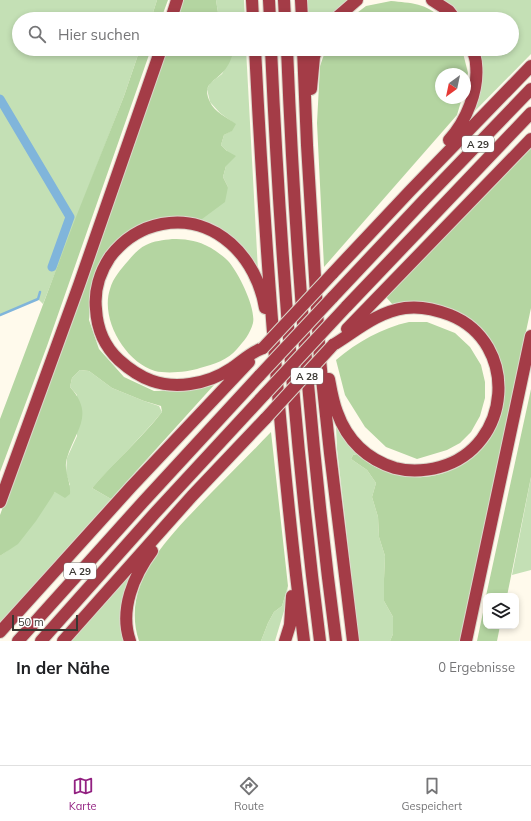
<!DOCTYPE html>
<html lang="de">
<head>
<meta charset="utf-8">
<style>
	body { margin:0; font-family:Mulish,sans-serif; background:#f2f2f2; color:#202124 }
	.controls { position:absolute; right:12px; bottom:12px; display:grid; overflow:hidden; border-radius:8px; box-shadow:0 2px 6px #0003 }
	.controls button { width:36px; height:36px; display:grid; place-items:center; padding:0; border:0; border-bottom:1px solid #e0e0e0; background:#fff; color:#202124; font:20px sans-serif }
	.compass { position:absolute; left:435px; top:68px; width:36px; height:36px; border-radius:50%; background:#fff; box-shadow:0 2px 6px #0003; rotate:213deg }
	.scale { position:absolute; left:12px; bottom:10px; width:66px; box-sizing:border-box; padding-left:4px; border:2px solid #393732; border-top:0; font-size:11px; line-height:14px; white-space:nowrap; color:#393732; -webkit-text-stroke:3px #fff; paint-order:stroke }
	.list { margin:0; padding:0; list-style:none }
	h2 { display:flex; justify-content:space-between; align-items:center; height:52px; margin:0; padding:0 16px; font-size:17px }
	h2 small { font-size:13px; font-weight:400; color:#757577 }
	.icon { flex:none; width:22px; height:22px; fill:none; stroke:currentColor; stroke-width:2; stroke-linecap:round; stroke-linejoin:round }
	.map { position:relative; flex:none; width:531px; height:641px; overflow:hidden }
	.search { position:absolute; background:#fff; box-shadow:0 2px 6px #0003; left:12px; right:12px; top:12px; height:44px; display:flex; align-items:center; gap:10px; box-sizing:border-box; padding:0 14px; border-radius:22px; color:#757577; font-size:15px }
	.sheet { height:124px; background:#fff }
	nav { display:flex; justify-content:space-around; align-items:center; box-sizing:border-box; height:56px; border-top:1px solid #e0e0e0; background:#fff; font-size:11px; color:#757577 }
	nav a { display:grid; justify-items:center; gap:2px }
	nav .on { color:#922181 }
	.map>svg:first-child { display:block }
</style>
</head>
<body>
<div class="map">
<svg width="531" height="641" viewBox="0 0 531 641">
	<rect width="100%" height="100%" fill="#fffaec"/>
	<path fill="#c4e0b5" d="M0,0H157L151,19H19V49H140L124,96L43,304L38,299L0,315Z
		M216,0H244L245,19H219Z
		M307,0H349L338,8L328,19H308Z
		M440,0H531V54L470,116L477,49H512V19H462L451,8Z
		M231,49H246L258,271L198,222L228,187L223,177L226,166L227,151L221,145L224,135L231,131L235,124L220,113L210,102L207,89L210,83L222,74L233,52Z
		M80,370L89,371L112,388L144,401L159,406L162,412C140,439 115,462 92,488L111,499L0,623V556L7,551L55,492L70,485L66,473L67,458L77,436V395L70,387L72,378Z
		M336,425L348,444L357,454L353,455L351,459L367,470L376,483L372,497L378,517L379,537L385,556L384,579V601L393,617V634L390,641H359L337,449Z
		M531,477V570L512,575Z
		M129,576L124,596L126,641H71Z
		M288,586L284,611L275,641H261L268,623L274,612L282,606Z"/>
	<path fill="#b4d5a1" d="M157,0H168L161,19H151Z
		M182,0H216L219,19H176Z
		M391,1C410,3 428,3 441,19H349L366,6Z
		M140,49H151L47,346L0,472V419L74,222L124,96Z
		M167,49H231L233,52C231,61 228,67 221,74C212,83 202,85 210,102C214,112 228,118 236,124L232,131L224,135L221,145L227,151L236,156L226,166L223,177L228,187L225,202L198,222L173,217L161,218L99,266L91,287L89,320L99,349L124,377L154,391L194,390L214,385L111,499L92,488C114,462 141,439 162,412L161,406L144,401L112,388L89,371L80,370L72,378L70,387C95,415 76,429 67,458C63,472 71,480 70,494L65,498L55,492L36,521L18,544L0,556V515L83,287Z
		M326,49H462L468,73L465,85V74H441V98H462L457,115L324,267L317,123L320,66Z
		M531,148V308L460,641H390L393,634V617L384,601V579L385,556L379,537L378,517L372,497L376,483L367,470L351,459L353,455L357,454C364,459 370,465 378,468C392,474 409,478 425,477C480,472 516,417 501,364C496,345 485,330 468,319C443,302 423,300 393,305L386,297Z
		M172,239C184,239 195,240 205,245C211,247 226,258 229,262C239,274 256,308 253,323C250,334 244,341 237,349C228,360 214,364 200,368C189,372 167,374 155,371C125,362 100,319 110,289C113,278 121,269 128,261C133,255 139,248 146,245C153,241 164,240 172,239Z
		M409,322H427L455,333L470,347L481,365L485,382V398L480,416L471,432L460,443L447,450L417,459L386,447L365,427L345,395L336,360C357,342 382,328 409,322Z
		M531,389V477L507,596H486Z
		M271,432L288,586L282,606L274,612L268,623L261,641H139C119,581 174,532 211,493C231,473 251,453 271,432Z
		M486,598V626H500L497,641H477Z"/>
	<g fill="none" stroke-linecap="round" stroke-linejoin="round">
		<path stroke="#80b5db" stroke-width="2.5" d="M0,315L38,299L40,292"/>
		<path stroke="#80b5db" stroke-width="9" d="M0,99L70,217L52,267"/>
		<defs>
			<path id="highway" d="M252,0L253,19
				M269,0L270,19
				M284,0L285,19
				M301,0L302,19
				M432,0L449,11L455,19
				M171,19L177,0
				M335,19L357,0
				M255,49C265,247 279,445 304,641
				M271,49C280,247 295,445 320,641
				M287,49C295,247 310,445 336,641
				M303,49L307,145L320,360L330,453L353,641
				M311,89L314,57L317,49
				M449,140C466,121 479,91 476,64C476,59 474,54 472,49
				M332,274L410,191L531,66
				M332,298L425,199L531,89
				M346,307L531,113
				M347,329L531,139
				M263,348C251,352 242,361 232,368C220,376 205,382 190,384C161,388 140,379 119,360C104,346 97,328 96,309C94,291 100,272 110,257C123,240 141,228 162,224C216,214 257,258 265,308
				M329,379C331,390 333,402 337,412C347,440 366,459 395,468C410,472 425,471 440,467C512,447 520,343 450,315C437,310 419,306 405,308C377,312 356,331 333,345
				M0,502L79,285L161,49
				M0,632L131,487L249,362
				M18,641L143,502L260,375
				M41,641L155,513L265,394
				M63,641L192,496L266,418
				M130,641C119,610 134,575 152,551
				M285,641L290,625L292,596
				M466,641L531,336"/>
		</defs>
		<use href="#highway" stroke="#dbd7cb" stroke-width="14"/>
		<use href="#highway" stroke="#a43c47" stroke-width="12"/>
		<defs>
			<path id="highway-bridge" d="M263,348L332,274
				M260,375L332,298
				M265,394L346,307
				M266,418L333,345"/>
		</defs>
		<use href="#highway-bridge" stroke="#dbd7cb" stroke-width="14" stroke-linecap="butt"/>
		<use href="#highway-bridge" stroke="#a43c47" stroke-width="12"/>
	</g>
	<g text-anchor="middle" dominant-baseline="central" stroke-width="3.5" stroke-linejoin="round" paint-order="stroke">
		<g fill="#fff" stroke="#747370" stroke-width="1">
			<rect x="462" y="136" width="32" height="16" rx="3"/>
			<rect x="291" y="368" width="32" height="16" rx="3"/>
			<rect x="64" y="563" width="32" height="16" rx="3"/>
		</g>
		<g font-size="10" font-weight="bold" fill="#393732">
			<text x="478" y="144">A 29</text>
			<text x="307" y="376">A 28</text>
			<text x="80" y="571">A 29</text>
		</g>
	</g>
</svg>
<div class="controls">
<button><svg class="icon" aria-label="layers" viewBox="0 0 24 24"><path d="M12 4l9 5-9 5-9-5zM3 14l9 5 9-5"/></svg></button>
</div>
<svg class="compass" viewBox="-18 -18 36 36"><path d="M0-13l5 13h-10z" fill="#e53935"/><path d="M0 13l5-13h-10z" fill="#757577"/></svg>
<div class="scale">50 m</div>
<div class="search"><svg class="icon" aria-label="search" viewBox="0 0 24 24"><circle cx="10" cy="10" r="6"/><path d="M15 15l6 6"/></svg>Hier suchen</div>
</div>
<section class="sheet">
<h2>In der Nähe<small>0 Ergebnisse</small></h2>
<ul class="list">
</ul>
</section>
<nav>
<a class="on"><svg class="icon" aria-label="map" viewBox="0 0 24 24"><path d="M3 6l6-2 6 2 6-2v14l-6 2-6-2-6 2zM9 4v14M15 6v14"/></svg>Karte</a>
<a><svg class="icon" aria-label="directions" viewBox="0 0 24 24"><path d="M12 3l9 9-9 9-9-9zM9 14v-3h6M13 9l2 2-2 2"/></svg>Route</a>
<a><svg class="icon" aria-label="saved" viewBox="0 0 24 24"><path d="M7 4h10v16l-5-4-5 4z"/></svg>Gespeichert</a>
</nav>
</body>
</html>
